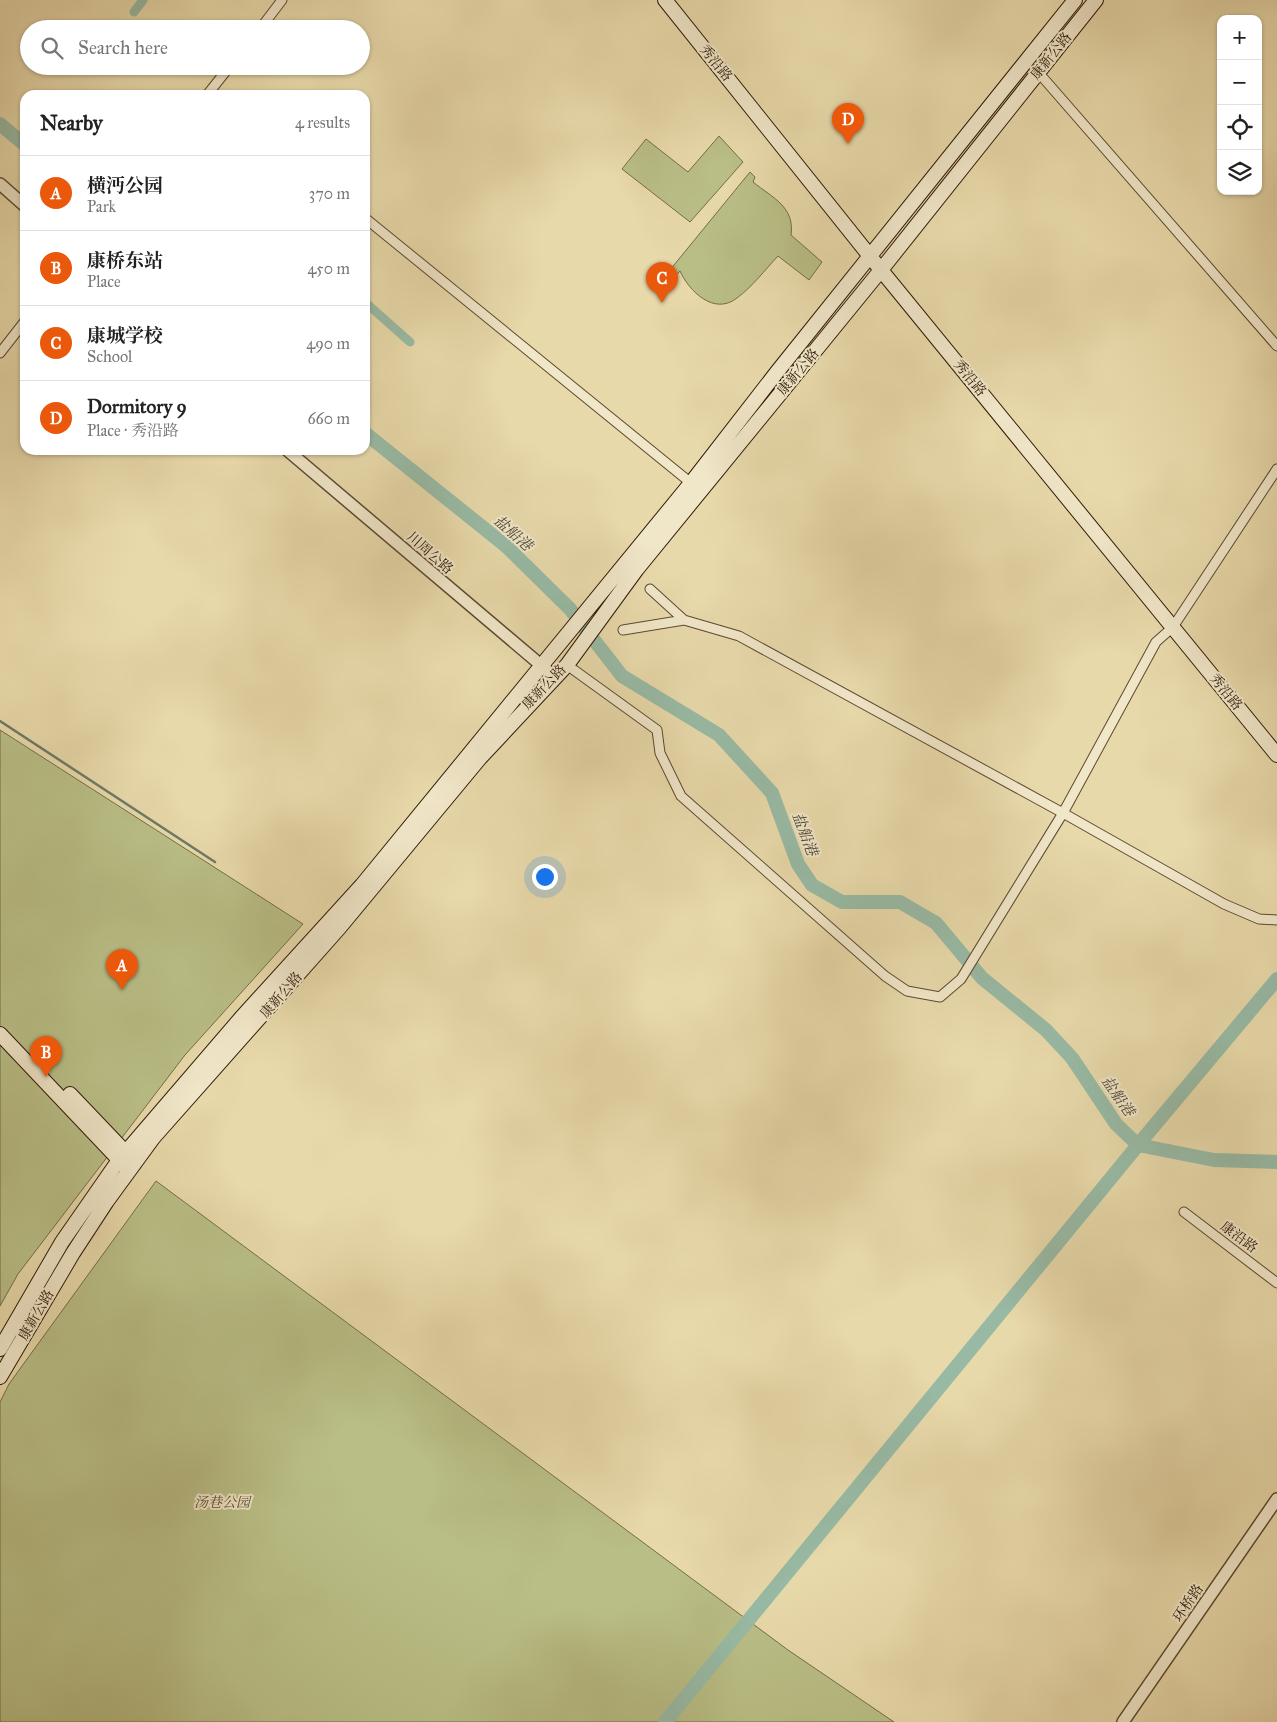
<!DOCTYPE html>
<html lang="en">
<head>
<meta charset="utf-8">
<style>
	body { margin:0; font-family:"IM FELL Great Primer","Noto Serif SC",serif; background:#f2f2f2; color:#222 }
	.controls { position:absolute; right:15px; top:15px; display:grid; overflow:hidden; border-radius:10px; box-shadow:0 1px 4px #0004 }
	.controls button { width:45px; height:45px; display:grid; place-items:center; padding:0; border:0; border-bottom:1px solid #e0e0e0; background:#fff; color:#222; font:25px sans-serif }
	.you { position:absolute; left:544px; top:876px; width:18px; height:18px; margin:-12px; border:4px solid #fff; border-radius:50%; background:#1a73e8; box-shadow:0 0 0 8px #1a73e833 }
	.badge { display:grid; place-items:center; width:32px; height:32px; border-radius:50%; background:#ea580c; color:#fff; font-size:16px; font-weight:700 }
	.pin { position:absolute; translate:-50% -41px; filter:drop-shadow(0 1px 2px #0008) }
	.pin::after { content:''; position:absolute; top:26px; width:18px; height:15px; background:inherit; clip-path:polygon(0 0,100% 0,50% 100%) }
	.list { margin:0; padding:0; list-style:none }
	h2 { display:flex; justify-content:space-between; align-items:center; height:65px; margin:0; padding:0 20px; font-size:21px }
	h2 small { font-size:16px; font-weight:400; color:#767676 }
	.list li { display:grid; grid-template-columns:32px 1fr auto; gap:15px; align-items:center; box-sizing:border-box; height:75px; padding:0 20px; border-top:1px solid #e0e0e0 }
	.list b { display:block; font-size:19px; white-space:nowrap }
	.list p { margin:0; font-size:16px; white-space:nowrap; color:#767676 }
	.list em { font-size:16px; font-style:normal; color:#767676 }
	.icon { flex:none; width:28px; height:28px; fill:none; stroke:currentColor; stroke-width:2; stroke-linecap:round; stroke-linejoin:round }
	.map { position:relative; flex:none; width:1277px; height:1722px; overflow:hidden }
	.search { position:absolute; background:#fff; box-shadow:0 1px 4px #0004; left:20px; top:20px; width:350px; height:55px; display:flex; align-items:center; gap:12px; box-sizing:border-box; padding:0 18px; border-radius:28px; color:#767676; font-size:19px }
	.panel { position:absolute; background:#fff; box-shadow:0 1px 4px #0004; left:20px; top:90px; width:350px; height:365px; border-radius:15px }
	.map>svg:first-child { display:block }
</style>
</head>
<body>
<div class="map">
<svg width="1277" height="1722" viewBox="0 0 1277 1722">
	<rect width="100%" height="100%" fill="#e8d9aa"/>
	<filter id="stains"><feTurbulence type="fractalNoise" baseFrequency=".004" numOctaves="4"/><feColorMatrix values="0 0 0 0 .2 0 0 0 0 .09 0 0 0 0 .02 0 0 0 .5 -.17"/></filter>
	<radialGradient id="worn" r=".72"><stop offset=".6" stop-color="#630" stop-opacity="0"/><stop offset="1" stop-color="#630" stop-opacity=".3"/></radialGradient>
	<path fill="#b9be86" stroke="#746c46" d="M719,136L743,162L690,222L622,169L646,139L688,172Z
		M750,172L755,177L753,182C773,198 795,207 791,235L822,262L809,280L778,256C765,270 752,287 737,298C714,316 689,291 680,271L671,281L665,276Z
		M0,730L303,924L185,1055L18,1274L0,1306Z
		M156,1181L788,1650L894,1722H0V1402L9,1384Z"/>
	<g fill="none" stroke-linecap="round" stroke-linejoin="round">
		<path stroke="#6e7a66" stroke-width="2.5" d="M0,721L215,862"/>
		<path stroke="#98baa5" stroke-width="9" d="M134,12L143,0
			M365,302L410,342"/>
		<path stroke="#98baa5" stroke-width="14" d="M0,124L25,145
			M365,433L506,546L570,609L622,676L719,735L772,793L798,864L812,885L842,902H900L936,923L982,978L1046,1030L1072,1058L1116,1124L1138,1145L1214,1160L1277,1162
			M665,1722L1138,1145L1277,979"/>
		<defs>
			<path id="minor" d="M260,29L282,0
				M1038,72L1277,346
				M207,95L230,66
				M365,218L691,483
				M0,353L25,321
				M650,589L684,620
				M623,630L684,620L739,636L1063,813L1224,904L1259,919L1277,920
				M567,665L657,730L660,753L681,796L885,976L907,991L940,997L961,979L1063,813L1156,642L1173,627L1277,469
				M1184,1212L1277,1283"/>
			<path id="tertiary" d="M0,184L25,206
				M287,450L555,677
				M1123,1722L1277,1499"/>
			<path id="secondary" d="M665,0L881,270L1277,755
				M0,1034L125,1166
				M70,1094L131,1158
				M0,1349L62,1242L119,1160L241,1018L362,885L691,483L777,372L1075,0
				M0,1377L73,1253L107,1201L153,1138L340,927L480,758L567,665L637,569L881,270L1096,0"/>
		</defs>
		<use href="#minor" stroke="#5c4930" stroke-width="11"/>
		<use href="#tertiary" stroke="#5c4930" stroke-width="14"/>
		<use href="#secondary" stroke="#2e1907" stroke-width="16"/>
		<use href="#minor" stroke="#f0e6c8" stroke-width="9"/>
		<use href="#tertiary" stroke="#f0e6c8" stroke-width="11"/>
		<use href="#secondary" stroke="#f0e6c8" stroke-width="14"/>
	</g>
	<g text-anchor="middle" dominant-baseline="central" stroke-width="4" stroke-linejoin="round" paint-order="stroke">
		<g font-size="14" fill="#2e1907" stroke="#f0e6c8">
			<text transform="translate(1051 56) rotate(-51)">康新公路</text>
			<text transform="translate(716 63) rotate(51)">秀沿路</text>
			<text transform="translate(798 372) rotate(-50)">康新公路</text>
			<text transform="translate(970 378) rotate(51)">秀沿路</text>
			<text transform="translate(430 553) rotate(41)">川周公路</text>
			<text transform="translate(544 687) rotate(-46)">康新公路</text>
			<text transform="translate(1226 692) rotate(51)">秀沿路</text>
			<text transform="translate(281 995) rotate(-49)">康新公路</text>
			<text transform="translate(1239 1237) rotate(37)">康沿路</text>
			<text transform="translate(36 1315) rotate(-60)">康新公路</text>
			<text transform="translate(1188 1603) rotate(-56)">环桥路</text>
		</g>
		<g font-size="14" font-style="italic" fill="#584b2d" stroke="#f0e6c8">
			<text x="222" y="1502">汤巷公园</text>
		</g>
		<g font-size="15" font-style="italic" fill="#4e4936" stroke="#f0e6c8">
			<text transform="translate(513 533) rotate(41)">盐船港</text>
			<text transform="translate(805 834) rotate(69)">盐船港</text>
			<text transform="translate(1118 1096) rotate(55)">盐船港</text>
		</g>
	</g>
	<rect width="100%" height="100%" filter="url(#stains)"/>
	<rect width="100%" height="100%" fill="url(#worn)"/>
</svg>
<div class="controls">
<button>+</button>
<button>−</button>
<button><svg class="icon" aria-label="locate" viewBox="0 0 24 24"><circle cx="12" cy="12" r="6"/><path d="M12 2v4M12 18v4M2 12h4M18 12h4"/></svg></button>
<button><svg class="icon" aria-label="layers" viewBox="0 0 24 24"><path d="M12 4l9 5-9 5-9-5zM3 14l9 5 9-5"/></svg></button>
</div>
<div class="you"></div>
<div class="pin badge" style="left:122px;top:990px">A</div>
<div class="pin badge" style="left:46px;top:1077px">B</div>
<div class="pin badge" style="left:662px;top:303px">C</div>
<div class="pin badge" style="left:848px;top:144px">D</div>
<div class="search"><svg class="icon" aria-label="search" viewBox="0 0 24 24"><circle cx="10" cy="10" r="6"/><path d="M15 15l6 6"/></svg>Search here</div>
<section class="panel">
<h2>Nearby<small>4 results</small></h2>
<ul class="list">
<li><span class="badge">A</span><div><b>横沔公园</b><p>Park</p></div><em>370 m</em></li>
<li><span class="badge">B</span><div><b>康桥东站</b><p>Place</p></div><em>450 m</em></li>
<li><span class="badge">C</span><div><b>康城学校</b><p>School</p></div><em>490 m</em></li>
<li><span class="badge">D</span><div><b>Dormitory 9</b><p>Place · 秀沿路</p></div><em>660 m</em></li>
</ul>
</section>
</div>
</body>
</html>
